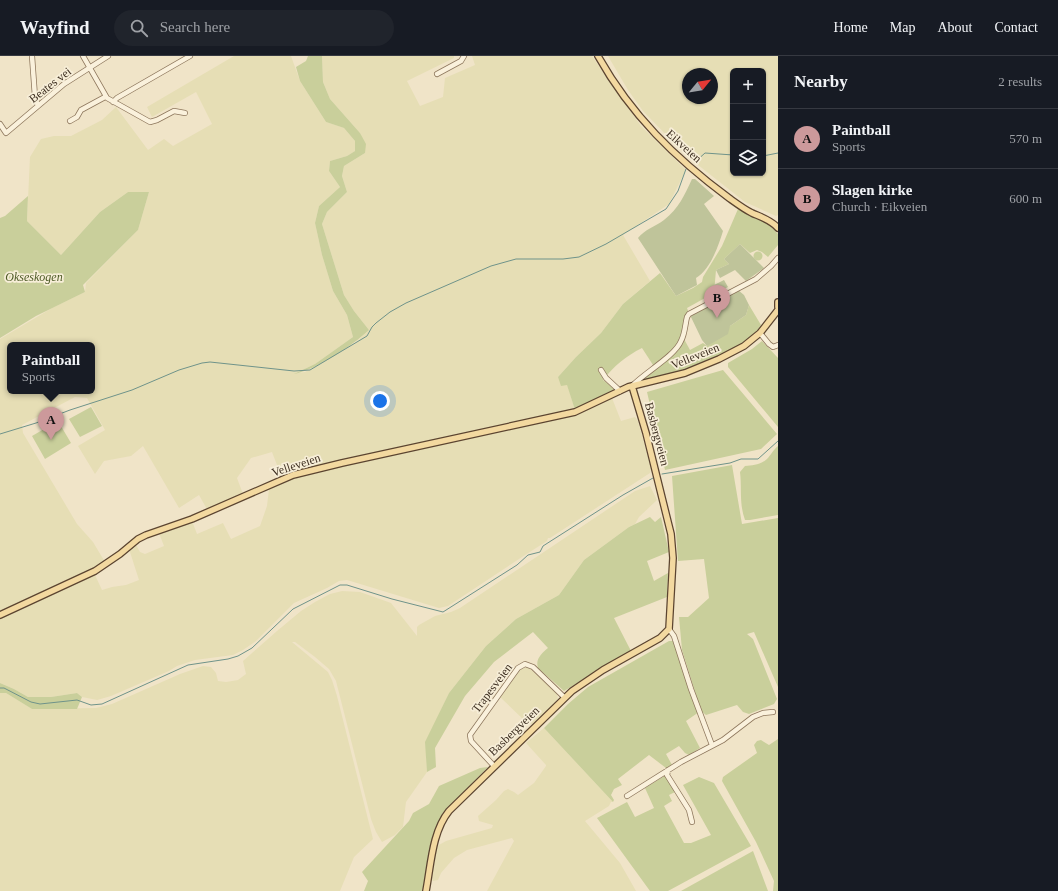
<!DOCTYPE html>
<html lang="en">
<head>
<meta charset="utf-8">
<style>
	body { margin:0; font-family:Georgia,serif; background:#20242c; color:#f1f3f6 }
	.controls { position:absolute; right:12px; top:12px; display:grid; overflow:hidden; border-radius:6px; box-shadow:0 1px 3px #0004 }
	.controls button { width:36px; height:36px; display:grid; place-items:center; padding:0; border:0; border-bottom:1px solid #363941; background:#171b24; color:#f1f3f6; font:20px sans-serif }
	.compass { position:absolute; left:682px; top:12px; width:36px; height:36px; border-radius:50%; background:#171b24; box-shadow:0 1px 3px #0004; rotate:60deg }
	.you { position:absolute; left:380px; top:345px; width:14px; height:14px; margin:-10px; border:3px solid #fff; border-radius:50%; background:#1a73e8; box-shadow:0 0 0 6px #1a73e833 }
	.badge { display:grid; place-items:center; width:26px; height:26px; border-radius:50%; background:#cc999b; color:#111; font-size:13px; font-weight:700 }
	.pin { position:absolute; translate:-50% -33px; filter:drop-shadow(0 1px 2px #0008) }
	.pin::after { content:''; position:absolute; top:21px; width:14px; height:12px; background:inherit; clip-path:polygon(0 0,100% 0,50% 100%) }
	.popup { position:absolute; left:7px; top:286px; width:88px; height:52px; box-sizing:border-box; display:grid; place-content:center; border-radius:6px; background:#171b24; filter:drop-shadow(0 1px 3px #0005); font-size:13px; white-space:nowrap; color:#9ea1a6 }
	.popup b { font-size:15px; color:#f1f3f6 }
	.popup::after { content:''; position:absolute; left:50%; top:100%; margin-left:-8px; border:8px solid transparent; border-top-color:#171b24 }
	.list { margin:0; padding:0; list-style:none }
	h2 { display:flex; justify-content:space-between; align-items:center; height:52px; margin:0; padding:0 16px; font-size:17px }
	h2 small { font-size:13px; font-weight:400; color:#9ea1a6 }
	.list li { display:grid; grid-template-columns:26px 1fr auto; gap:12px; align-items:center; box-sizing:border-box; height:60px; padding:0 16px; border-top:1px solid #363941 }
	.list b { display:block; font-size:15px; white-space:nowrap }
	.list p { margin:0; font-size:13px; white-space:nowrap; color:#9ea1a6 }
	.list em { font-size:13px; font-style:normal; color:#9ea1a6 }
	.icon { flex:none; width:22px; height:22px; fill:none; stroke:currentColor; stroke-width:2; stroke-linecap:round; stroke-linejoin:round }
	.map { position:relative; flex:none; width:778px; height:835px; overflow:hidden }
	header { display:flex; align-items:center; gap:24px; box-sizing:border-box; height:56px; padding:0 20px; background:#171b24; border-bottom:1px solid #363941 }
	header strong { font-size:19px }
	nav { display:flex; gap:22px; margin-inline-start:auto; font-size:14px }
	.search { width:280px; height:36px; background:#20242c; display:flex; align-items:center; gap:10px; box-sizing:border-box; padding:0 14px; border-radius:22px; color:#9ea1a6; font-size:15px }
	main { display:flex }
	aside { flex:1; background:#171b24 }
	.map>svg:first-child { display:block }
</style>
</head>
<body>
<header>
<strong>Wayfind</strong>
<div class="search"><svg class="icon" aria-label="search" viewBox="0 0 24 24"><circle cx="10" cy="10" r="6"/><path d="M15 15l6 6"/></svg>Search here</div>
<nav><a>Home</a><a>Map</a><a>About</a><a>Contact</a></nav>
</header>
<main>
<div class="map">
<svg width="778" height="835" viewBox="0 0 778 835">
	<rect width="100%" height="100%" fill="#f0e4c8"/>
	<path fill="#e6deb5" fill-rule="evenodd" d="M234,0H291L300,25L326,66L344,72L355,85V95L347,100L330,105L329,115L340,131L319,150L315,167L322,199L333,235L347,259L353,281L315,308L296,317L305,316L356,286L369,274L354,255L344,239L322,168L327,156L347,136L342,120L344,110L365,97L360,77L330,43L323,26L322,0H454V2L407,25L420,50L443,41L445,22L475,9L472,0H592L641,70L686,114L669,148L623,179L650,225L623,248L601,277L576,301L558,321L567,328L575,354L282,422L272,396L251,402L237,422L243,438L208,455L199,439L179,452L143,390L131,400L104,405L95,418L78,390L105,374L87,342L75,341L22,369L23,377L77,468L93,486L105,506L85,517L0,556V283L52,252L85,236L86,227L138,174L149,136H128L100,156L61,199L27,165L30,101L41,83L54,80H71L102,64L116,51L148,94L164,83L173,90L212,68L196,36L152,61L147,51ZM10,289H92V335H10Z
		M608,0H778V159L776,160L745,146L693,105L676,89L643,55L628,34ZM733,15H763V117H733ZM688,18H712V42H688Z
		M612,342L621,365L635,361L638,365L651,412L650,417L550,482H548L547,485L522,501L448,550L439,552L347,524L339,525L327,532L294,547L256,585L243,594L233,599L195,604L177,610L169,615L111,640L97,644L82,641L77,637L51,641H28L14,633L0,627V561L95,519L102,534L112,531L126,529L139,524L129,493L135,487L140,496L145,498L164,490L159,477L192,465L197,478L223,467L231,483L260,470L267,450L269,433L291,423L342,409L580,357Z
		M650,430L657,444L639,461L635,468L629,471L584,504L559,539L516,563L486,590L449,637L426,686L427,716L406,746L403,771L395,779L382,786L376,776L371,763L336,625L329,613L315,601L295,586H292L328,616L332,624L337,640L373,783L354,801L340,835H0V637H6L32,653L96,652L112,648L180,618L203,610L211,611L216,617L218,625L226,626L238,624L246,618L243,605L277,575L301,555L315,546L330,538L342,535L360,536L391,547L417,580V571L419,569L435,560L451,556L460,552L635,435Z
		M528,611L556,636L558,642L553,649L532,668L525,665L500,641L521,613Z
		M544,672L613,746H611L609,750L585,765L620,807L636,835H487L514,785L512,782L467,794L454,802L441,817L438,824L433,825L431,823V819L437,790L446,785L492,772L493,769L479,765L478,760L496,744L504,735L508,733L514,736L518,739L534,727L546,710V709L526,687Z"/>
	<path fill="#c9cf9b" d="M308,0H322L323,26L330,43L360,77L366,88L365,97L344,110L342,120L347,136L327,156L322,168L344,239L354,255L369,274C352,290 316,314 294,318L315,308L353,281L347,259L333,235L322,199L315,167L319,150L340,131L329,115L330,105L347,100L355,95V85L344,72L326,66L300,25L296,11L306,5Z
		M128,136H149L138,174L83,229L85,236L36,260L0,282V162L5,160L28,140L27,165L61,199L100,156Z
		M738,153L769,168L778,178V189L768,201L762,196L757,194L750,197L740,188L724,203L729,208L716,214L714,237L687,252L690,260L684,283L690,294L703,287L707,290L730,270L746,259L749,249L761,269L753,280L740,290L674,318L646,324L643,321L653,309L642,292C626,300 614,310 603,324L615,333L575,354L567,329L561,330L558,321L576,301L601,277L623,248L660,217L676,240L693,232L702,226L703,221L722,190Z
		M753.5 200a4.5 4.5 0 1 1 9 0a4.5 4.5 0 1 1-9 0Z
		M762,285L778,302V371L728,311V307L752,293Z
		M723,314L777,378L761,393L665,414L647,336Z
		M91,351L102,370L80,381L69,363Z
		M58,365L71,387L45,403L32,380Z
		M778,390V459L750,464H745C739,448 742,432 740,416L745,410C753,409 760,409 767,403C771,399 773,394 778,390Z
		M732,409L742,468L778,462V631L754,576L747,578L753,583L777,643L774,648L749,658L743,656L737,649L706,659L701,655L682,594L679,561H688L709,542L704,503L678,505L672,420Z
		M650,461L655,466L661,461L669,496L647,505L654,525L668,517L667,541L614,562L631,595L564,635L538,612C535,603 542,597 548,592L533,576L494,606L465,640L435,692L436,711L427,716L425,686L449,637L486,590L516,563L559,539L584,504L629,471Z
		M669,585H674L699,656L686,665L700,692L689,699L685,697L679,690L666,698L672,709L666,712L649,699L618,723L622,729L614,733L611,739L614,744L613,746L544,672L568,648L588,631Z
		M0,627L14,633L28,641H51L77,637L82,641L77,653H32L6,637H0Z
		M778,683V835H773L774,825L756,786L722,725L723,721L757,697L754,689L757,685L761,684L769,689Z
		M488,711L442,758L434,780L424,835H364L368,825L362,816L409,765L413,757L429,748L439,730L480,712Z
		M666,719L675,736L669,739L672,745L664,750L684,787H691L711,779L683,729L699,721L714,727L751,790L668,835H650L597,762L627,746L635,761L654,752L645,732Z
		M753,795L768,835H681Z"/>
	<path fill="#bfc49a" d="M692,123H695L714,140L704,148L723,175C718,191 710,214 696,222L697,229L676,240L638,182C644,174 656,170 664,164C679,152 684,140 692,123Z
		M740,188L764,212L746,225L735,214L720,222L716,214L729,208L724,203Z
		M724,224L728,231L718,236L714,229Z
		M738,234L744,239L749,249L746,259L730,270L728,278L707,290L702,284L690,259Z"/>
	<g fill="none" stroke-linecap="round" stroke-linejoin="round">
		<path stroke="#6f938a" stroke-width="1" d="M763,100L778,97
			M695,106L705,97L733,99
			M0,378L36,367L70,354L132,334L179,314L202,307L210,306L294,315L310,314L367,280L372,271L376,267L390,256L406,247L491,210L516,203H563L579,201L606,188L666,153L678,135L686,113
			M662,418L730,407L741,403H758L778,385
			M0,632H4L31,646L40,648L77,644L91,649L102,648L188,609L228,603L238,600L252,592L293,553L340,529H347L392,543L443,556L517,509L528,499L540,496L543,490L623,439L653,422"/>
		<defs>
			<path id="minor" d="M32,0L35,41L38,50
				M83,0L107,42L150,66L157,64L174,55L185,57
				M437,18L461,5L464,0
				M113,46L117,42L190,0
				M70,65L77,61L81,54L105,41
				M0,68L6,77L64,28L108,0
				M760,277L769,288L773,291L778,289
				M601,314L606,322L620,335
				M632,330C644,317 675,300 681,285C685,278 685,269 687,261L689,258L756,223L771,210L778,202
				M669,573L674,580L691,633L712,689
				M494,710L471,685L470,679L518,612L525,608L533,611L564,641
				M668,714L667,719L689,754L692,766
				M627,740L681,706L723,684L753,661L763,657L773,656"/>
			<path id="major" d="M598,0C631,59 675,102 729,142C736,147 744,153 752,157C761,161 771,164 778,172
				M778,246V251
				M0,559L95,515L120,498L138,483L146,479L192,463L293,419L342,407L575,356L628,331L685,317L719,303L744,290L760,277L778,254
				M426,835C431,809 432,776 449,755L572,635L603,614L660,582L669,573L673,502L671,478L646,377L632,330"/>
		</defs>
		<use href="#minor" stroke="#8d765c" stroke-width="6"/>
		<use href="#major" stroke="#5b4430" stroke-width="8"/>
		<use href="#minor" stroke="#faf1dc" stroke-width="4.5"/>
		<use href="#major" stroke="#f3d9a0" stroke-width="5.5"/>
	</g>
	<g text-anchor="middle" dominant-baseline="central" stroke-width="3.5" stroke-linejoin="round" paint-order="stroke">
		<g font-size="12" fill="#3d2e20" stroke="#f7eed8">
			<text transform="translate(50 29) rotate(-38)">Beates vei</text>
			<text transform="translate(684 90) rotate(42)">Eikveien</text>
			<text transform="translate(695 300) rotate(-22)">Velleveien</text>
			<text transform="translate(657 378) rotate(75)">Basbergveien</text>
			<text transform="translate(296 409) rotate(-18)">Velleveien</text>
			<text transform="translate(492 632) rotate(-53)">Trapesveien</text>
			<text transform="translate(514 675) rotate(-44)">Basbergveien</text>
		</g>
		<g font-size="12" font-style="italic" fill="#4d5a26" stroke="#f7eed8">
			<text x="34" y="221">Okseskogen</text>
		</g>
	</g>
</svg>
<div class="controls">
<button>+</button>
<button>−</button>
<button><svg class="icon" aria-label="layers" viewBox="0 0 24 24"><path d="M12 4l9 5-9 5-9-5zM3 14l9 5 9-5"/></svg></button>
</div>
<svg class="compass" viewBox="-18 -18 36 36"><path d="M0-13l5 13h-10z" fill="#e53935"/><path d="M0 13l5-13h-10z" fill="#9ea1a6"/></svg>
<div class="you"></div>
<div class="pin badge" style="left:51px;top:384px">A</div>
<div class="popup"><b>Paintball</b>Sports</div>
<div class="pin badge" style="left:717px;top:262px">B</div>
</div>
<aside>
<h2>Nearby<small>2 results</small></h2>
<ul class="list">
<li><span class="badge">A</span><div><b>Paintball</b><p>Sports</p></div><em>570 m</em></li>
<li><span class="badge">B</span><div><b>Slagen kirke</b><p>Church · Eikveien</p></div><em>600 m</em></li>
</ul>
</aside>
</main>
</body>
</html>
